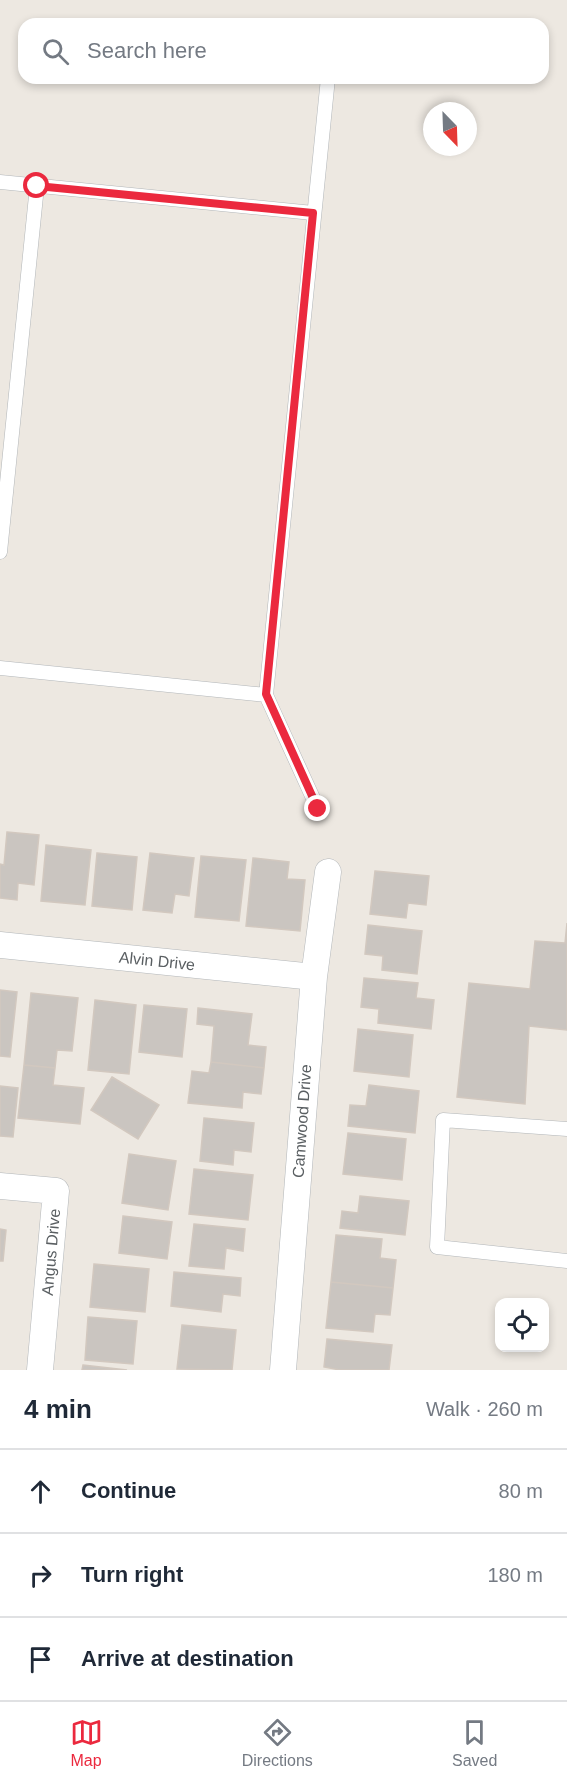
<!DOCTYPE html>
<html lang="en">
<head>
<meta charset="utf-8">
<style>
	body { margin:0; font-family:Helvetica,sans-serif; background:#f2f2f3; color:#1f2937 }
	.controls { position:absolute; right:18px; bottom:18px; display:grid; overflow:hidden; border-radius:12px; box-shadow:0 3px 9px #0003 }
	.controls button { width:54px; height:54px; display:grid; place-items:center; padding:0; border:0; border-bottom:2px solid #e0e1e3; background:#fff; color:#1f2937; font:30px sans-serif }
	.compass { position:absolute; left:423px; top:102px; width:54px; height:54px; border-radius:50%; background:#fff; box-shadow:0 3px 9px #0003; rotate:157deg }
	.stop { position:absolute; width:18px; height:18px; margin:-14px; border:4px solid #eb293e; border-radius:50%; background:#fff }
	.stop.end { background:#eb293e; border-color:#fff; box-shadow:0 2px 6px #0008 }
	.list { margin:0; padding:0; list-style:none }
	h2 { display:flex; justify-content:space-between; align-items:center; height:78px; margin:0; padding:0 24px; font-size:26px }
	h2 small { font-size:20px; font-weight:400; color:#747a83 }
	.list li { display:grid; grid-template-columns:39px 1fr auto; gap:18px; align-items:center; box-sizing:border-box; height:84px; padding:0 24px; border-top:2px solid #e0e1e3 }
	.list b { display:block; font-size:22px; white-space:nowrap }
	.list em { font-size:20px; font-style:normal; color:#747a83 }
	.icon { flex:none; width:33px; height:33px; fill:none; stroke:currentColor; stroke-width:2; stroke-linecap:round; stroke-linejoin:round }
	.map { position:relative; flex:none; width:567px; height:1370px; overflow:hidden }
	.search { position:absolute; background:#fff; box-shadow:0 3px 9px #0003; left:18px; right:18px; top:18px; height:66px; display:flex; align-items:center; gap:15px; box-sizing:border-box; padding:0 21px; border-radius:18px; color:#747a83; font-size:22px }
	.sheet { height:330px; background:#fff }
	nav { display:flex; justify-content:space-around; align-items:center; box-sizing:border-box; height:84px; border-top:2px solid #e0e1e3; background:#fff; font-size:16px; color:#747a83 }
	nav a { display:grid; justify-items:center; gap:3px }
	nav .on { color:#eb293e }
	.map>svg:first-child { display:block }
</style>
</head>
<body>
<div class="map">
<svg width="567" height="1370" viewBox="0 0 567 1370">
	<rect width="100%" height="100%" fill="#ede8e1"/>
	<path fill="#cac5c0" stroke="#d2c8bf" stroke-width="1.5" d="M7,832L39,835L34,885L18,883L17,900L0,898V864L4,865Z
		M46,845L91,850L85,905L41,901Z
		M97,853L137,857L132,910L92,906Z
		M150,853L194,858L189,896L175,894L172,913L143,910Z
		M201,856L246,860L239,921L195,917Z
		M253,858L289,862L287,879L305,880L300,931L246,926Z
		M375,871L429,876L426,905L408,903L406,918L370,914Z
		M567,923V1030L529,1026L525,1104L457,1097L469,983L530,989L535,941L565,943Z
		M368,925L422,931L417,974L382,970L383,956L365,954Z
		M364,978L418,983L416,998L434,1000L431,1029L378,1023L379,1009L361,1007Z
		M0,990L17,992L10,1057L0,1056Z
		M31,993L78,998L72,1051L57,1050L55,1068L24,1065Z
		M95,1000L136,1005L129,1074L88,1070Z
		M144,1005L187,1009L182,1057L139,1052Z
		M198,1008L252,1014L248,1045L266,1047L264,1068L211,1062L214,1026L197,1024Z
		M358,1029L413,1035L409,1077L354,1071Z
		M211,1062L264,1068L261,1094L243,1092L242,1108L188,1103L192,1071L209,1073Z
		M24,1065L55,1068L53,1085L84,1088L80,1124L18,1118Z
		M112,1077L159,1105L138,1139L91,1110Z
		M369,1085L419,1091L415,1133L348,1126L350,1105L366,1106Z
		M0,1086L18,1088L13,1137L0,1136Z
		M204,1118L254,1123L251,1152L234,1150L233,1165L200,1161Z
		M348,1133L406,1139L402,1180L343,1174Z
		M129,1154L176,1161L168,1210L122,1203Z
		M194,1169L253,1175L248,1220L189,1214Z
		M360,1196L409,1201L405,1235L340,1228L342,1211L358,1213Z
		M123,1216L172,1222L167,1259L119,1253Z
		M194,1224L245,1229L243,1251L226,1248L224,1269L189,1266Z
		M0,1229L6,1230L3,1261H0Z
		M336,1235L382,1239L380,1258L396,1260L393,1288L331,1282Z
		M94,1264L149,1269L145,1312L90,1307Z
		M174,1272L241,1278L240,1296L223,1294L221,1312L171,1306Z
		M331,1282L393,1288L390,1315L375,1314L373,1332L326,1328Z
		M88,1317L137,1321L133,1364L85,1360Z
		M182,1325L236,1330L232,1370L177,1369Z
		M327,1339L392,1345L389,1370H340L324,1367Z
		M83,1365L127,1370H82Z"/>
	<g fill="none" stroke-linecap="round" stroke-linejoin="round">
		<defs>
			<path id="lane" d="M0,182L313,213
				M0,552L37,186
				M0,668L266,695
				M318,809L266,695L328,78
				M567,1129L443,1120L437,1247L567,1261"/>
			<path id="street" d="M0,945L314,977
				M0,1186L56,1191L40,1370
				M283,1370L314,977L328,872"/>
		</defs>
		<use href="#lane" stroke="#b2b6b9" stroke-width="15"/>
		<use href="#street" stroke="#b2b6b9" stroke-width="27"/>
		<use href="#lane" stroke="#fff" stroke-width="14"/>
		<use href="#street" stroke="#fff" stroke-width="26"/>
	</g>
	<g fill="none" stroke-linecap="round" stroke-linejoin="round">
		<path stroke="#eb293e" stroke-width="8" d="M37,186L313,213L266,694L318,809"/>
	</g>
	<g text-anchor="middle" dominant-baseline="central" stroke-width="4.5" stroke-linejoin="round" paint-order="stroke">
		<g font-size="16" fill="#5a5f62" stroke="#fff">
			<text transform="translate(157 961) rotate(6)">Alvin Drive</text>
			<text transform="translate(302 1121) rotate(-86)">Camwood Drive</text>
			<text transform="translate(51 1252) rotate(-85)">Angus Drive</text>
		</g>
	</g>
</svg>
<div class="controls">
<button><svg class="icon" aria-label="locate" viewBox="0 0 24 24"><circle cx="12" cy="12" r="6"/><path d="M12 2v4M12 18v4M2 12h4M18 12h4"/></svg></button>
</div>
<svg class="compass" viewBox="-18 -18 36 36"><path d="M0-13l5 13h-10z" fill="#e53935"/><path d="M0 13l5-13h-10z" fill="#747a83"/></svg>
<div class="stop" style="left:37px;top:186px"></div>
<div class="stop end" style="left:318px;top:809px"></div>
<div class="search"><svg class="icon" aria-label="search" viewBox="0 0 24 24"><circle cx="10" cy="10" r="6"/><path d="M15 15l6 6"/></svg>Search here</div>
</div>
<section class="sheet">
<h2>4 min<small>Walk · 260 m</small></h2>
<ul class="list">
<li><svg class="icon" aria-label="ahead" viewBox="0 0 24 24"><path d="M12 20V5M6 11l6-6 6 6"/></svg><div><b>Continue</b></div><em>80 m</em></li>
<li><svg class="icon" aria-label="right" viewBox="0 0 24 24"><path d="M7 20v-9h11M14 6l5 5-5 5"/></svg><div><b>Turn right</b></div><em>180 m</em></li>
<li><svg class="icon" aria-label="arrive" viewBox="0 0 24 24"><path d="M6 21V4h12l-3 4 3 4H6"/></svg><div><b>Arrive at destination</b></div></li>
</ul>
</section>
<nav>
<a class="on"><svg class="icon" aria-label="map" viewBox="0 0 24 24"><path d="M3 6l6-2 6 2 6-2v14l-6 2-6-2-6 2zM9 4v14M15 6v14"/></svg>Map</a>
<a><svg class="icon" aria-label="directions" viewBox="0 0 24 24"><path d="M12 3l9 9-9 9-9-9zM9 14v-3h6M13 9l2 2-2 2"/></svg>Directions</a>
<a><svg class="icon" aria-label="saved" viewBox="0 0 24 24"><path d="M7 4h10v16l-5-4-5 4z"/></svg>Saved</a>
</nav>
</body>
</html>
